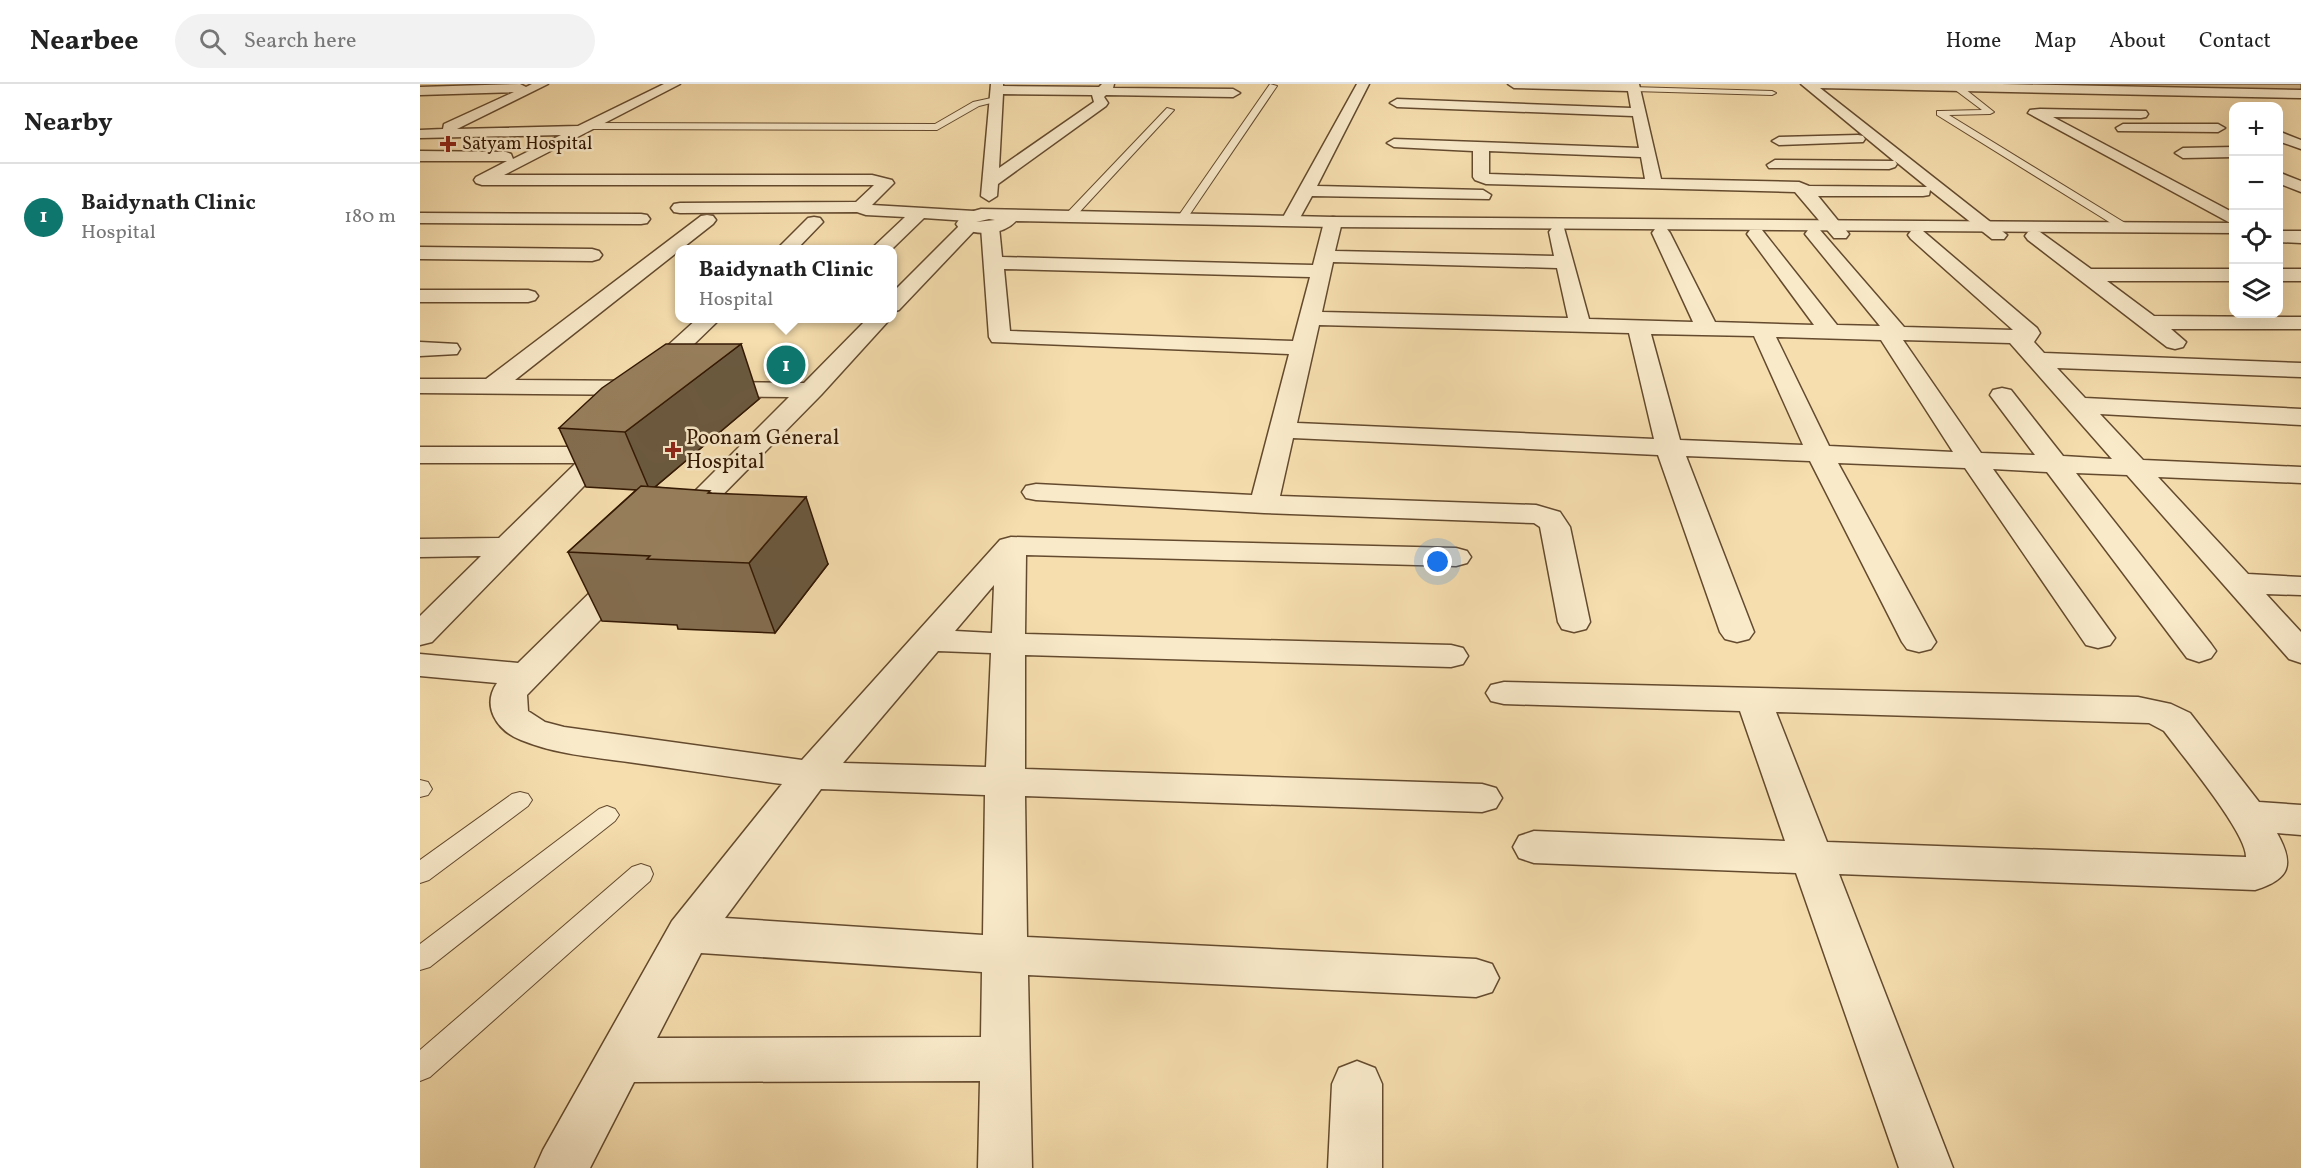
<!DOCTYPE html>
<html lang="en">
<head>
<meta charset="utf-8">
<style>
	body { margin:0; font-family:Vollkorn,serif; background:#f2f2f2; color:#222 }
	.controls { position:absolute; right:18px; top:18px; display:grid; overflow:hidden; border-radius:12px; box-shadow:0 6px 24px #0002 }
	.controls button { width:54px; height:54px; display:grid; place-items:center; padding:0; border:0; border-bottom:2px solid #e0e0e0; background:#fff; color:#222; font:30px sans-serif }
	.you { position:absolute; left:1018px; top:478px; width:21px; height:21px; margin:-15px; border:4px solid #fff; border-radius:50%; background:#1a73e8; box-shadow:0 0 0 9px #1a73e833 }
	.badge { display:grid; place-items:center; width:39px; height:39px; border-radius:50%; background:#0f766e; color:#fff; font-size:20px; font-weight:700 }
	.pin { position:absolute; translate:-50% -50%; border:3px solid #fff; box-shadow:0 2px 6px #0006 }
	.popup { position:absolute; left:255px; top:161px; width:222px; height:78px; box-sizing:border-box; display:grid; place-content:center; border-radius:12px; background:#fff; filter:drop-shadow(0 2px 4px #0005); font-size:20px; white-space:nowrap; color:#767676 }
	.popup b { font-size:22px; color:#222 }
	.popup::after { content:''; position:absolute; left:50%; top:100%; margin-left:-12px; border:12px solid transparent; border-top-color:#fff }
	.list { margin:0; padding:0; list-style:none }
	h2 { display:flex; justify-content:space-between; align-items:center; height:78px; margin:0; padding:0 24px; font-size:26px }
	h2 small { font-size:20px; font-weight:400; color:#767676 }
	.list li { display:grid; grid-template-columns:39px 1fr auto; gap:18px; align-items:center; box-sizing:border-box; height:108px; padding:0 24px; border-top:2px solid #e0e0e0 }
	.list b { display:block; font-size:22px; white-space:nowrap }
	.list p { margin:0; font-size:20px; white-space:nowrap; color:#767676 }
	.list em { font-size:20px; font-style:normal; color:#767676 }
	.icon { flex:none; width:33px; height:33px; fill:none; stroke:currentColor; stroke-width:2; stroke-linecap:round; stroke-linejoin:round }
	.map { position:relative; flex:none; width:1881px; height:1084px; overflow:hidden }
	header { display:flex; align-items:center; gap:36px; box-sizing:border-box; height:84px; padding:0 30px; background:#fff; border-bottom:2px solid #e0e0e0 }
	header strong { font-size:28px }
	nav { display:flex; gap:33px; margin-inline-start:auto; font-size:21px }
	.search { width:420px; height:54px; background:#f2f2f2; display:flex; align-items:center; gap:15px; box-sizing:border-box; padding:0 21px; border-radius:33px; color:#767676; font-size:22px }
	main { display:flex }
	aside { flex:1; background:#fff }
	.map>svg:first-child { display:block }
</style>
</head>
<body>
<header>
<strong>Nearbee</strong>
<div class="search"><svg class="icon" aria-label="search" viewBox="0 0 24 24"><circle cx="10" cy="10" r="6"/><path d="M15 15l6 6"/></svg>Search here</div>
<nav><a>Home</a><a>Map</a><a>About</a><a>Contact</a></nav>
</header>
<main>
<aside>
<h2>Nearby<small></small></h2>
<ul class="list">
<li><span class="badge">1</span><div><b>Baidynath Clinic</b><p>Hospital</p></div><em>180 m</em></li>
</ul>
</aside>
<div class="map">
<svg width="1881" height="1084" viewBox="0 0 1881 1084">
	<rect width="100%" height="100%" fill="#f6deae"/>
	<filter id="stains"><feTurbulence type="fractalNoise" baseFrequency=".00333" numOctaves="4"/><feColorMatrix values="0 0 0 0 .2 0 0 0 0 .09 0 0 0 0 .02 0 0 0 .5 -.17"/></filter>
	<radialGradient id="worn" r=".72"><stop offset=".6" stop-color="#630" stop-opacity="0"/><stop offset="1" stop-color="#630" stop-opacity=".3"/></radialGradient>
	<path fill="#d5bc91" stroke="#846a4a" stroke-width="1.5" d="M1570,0H1881V9Z"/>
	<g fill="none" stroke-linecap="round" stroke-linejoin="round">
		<defs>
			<path id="service" d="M850,0L857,2L766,136H758L757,134Z
				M1534,1H1540L1574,28L1570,30L1529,31L1710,142V146H1702L1517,31V27H1520L1562,26L1534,5Z
				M1211,3L1352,7L1356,9L1352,11L1214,7H1211Z
				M576,13H579V17L559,22L517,46L172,45L168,42L172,39L515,40L553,18Z
				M747,24L754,26L654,134H646V130Z
				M0,696L8,698L12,705L8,711L0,713Z
				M100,708L108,710L112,716L108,722L9,796L0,799V776L92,710Z
				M187,722L195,725L199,731L195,737L10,883L0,886V860L179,725Z
				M221,780L230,783L233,790L230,797L10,993L0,997V966L212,783Z"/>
			<path id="minor" d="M100,0L106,3L112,0H128L37,45L158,42L244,0H260L84,91H452L472,96L474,99L452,121L554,127L560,128L563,132L560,136L551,137L558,142L555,146L479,226L472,228V209L543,138L548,137L504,134L471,166H450L485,133L446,131L437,128L260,129L254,128L251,124L254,120L260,119L436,118L454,101H62L56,99L54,96L56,93L87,77H0V67L86,68L91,70L93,75L141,51L0,54V46L23,45L24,40L94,8L0,11V3Z
				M571,0H583V2L679,3L682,0H694L693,4L813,5L820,9L813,13L686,11L684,13L688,19L686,22L578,100L577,112L569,117L561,112ZM583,10L672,11L674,18L579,84Z
				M937,0H949L897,102L1063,106L1071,111L1069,115L892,112L876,141H864L861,137Z
				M1088,0H1219L1241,95L1379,98L1389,102L1507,103L1475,77L1477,80L1475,83L1469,85L1349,84L1347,81L1355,76L1474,77L1381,0H1581L1881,6V14L1400,4L1587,151L1584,155H1572L1510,106L1509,111L1503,112H1398L1429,150L1426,154H1414L1375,108L1066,100L1055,96L1053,93V67L974,63L967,59L974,55L1219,64L1213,32L977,23L970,19L977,15L1211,24L1208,7L1094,4ZM1069,67L1221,73L1225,95L1069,90Z
				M1620,25L1726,27L1728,30L1726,33L1721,34L1633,33L1814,129V141L1608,29L1610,26Z
				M1703,40H1798L1805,44L1798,48L1698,47L1696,44Z
				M1858,47L1881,56V65L1858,57Z
				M1438,51L1443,52L1445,55L1443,58L1359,61L1352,57L1359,53Z
				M1814,63V73L1763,74L1755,69L1763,64Z
				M1858,88L1881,97V108L1858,99Z
				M0,129L221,130L227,131L230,135L227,139L221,140L0,139Z
				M287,131L293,132L296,136L293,140L95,296L228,297L237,299L240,304L237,309L228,311L0,309V295H66L281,132Z
				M394,133L400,134L403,138L376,166H356L388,134Z
				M913,133L919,134L922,138L915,167L1134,172L1129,148L1132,144H1144L1169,235L1273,238L1232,149L1235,145H1247L1250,149L1295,238L1394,241L1327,150L1330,146H1342L1417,241L1460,242L1385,150L1388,146H1400L1484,243L1593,246L1491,155L1488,151L1491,147H1503L1617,244L1620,249L1614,258L1624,269L1881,279V293L1637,284L1665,314L1881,325V341L1680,330L1723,376L1881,383V399L1738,393L1828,490L1881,493V511L1846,510L1881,548V579L1869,575L1707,391L1656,389L1791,560L1796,567L1791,574L1779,578L1767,574L1627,388L1573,385L1695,554L1690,561L1678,564L1666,561L1545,384L1418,379L1516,558L1511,565L1499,568L1487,565L1482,558L1390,377L1266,372L1334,548L1329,555L1317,558L1305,555L1300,548L1238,371L873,354L860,412L1116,421L1140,428L1150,443L1170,538L1166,545L1154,548L1142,545L1138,538L1120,443L1114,439L844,429L616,416L606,414L602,408L606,402L616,400L832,411L869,270L572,258L569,253L561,143L564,139H576L579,143L582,173L893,181L904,138L907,134ZM913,178L1137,184L1148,234L902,228ZM584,185L890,193L873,257L590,247ZM899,241L1209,249L1234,355L877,339ZM1231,250L1334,252L1383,361L1260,356ZM1356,253L1461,256L1533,368L1409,362ZM1483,256L1590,259L1692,375L1643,372L1591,306L1582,304L1573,306L1570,311L1615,371L1561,369Z
				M1614,146L1620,148L1671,185H1814V197H1687L1734,232L1881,233V245H1751L1766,258L1763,263L1755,265L1747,263L1608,156L1605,152L1608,148Z
				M0,163L172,165L179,167L182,171L179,175L172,177L0,175Z
				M1858,185H1881V197H1858Z
				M0,206H108L115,208L118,212L115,216L108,218H0Z
				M278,234H301L238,295L230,297L222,295L218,290L222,285Z
				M448,234H471L401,311L270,444L260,447L250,444L245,438L250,432L369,313L292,312L283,310L280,305L283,300L292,298L384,299Z
				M0,258L37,260L40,265L37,270L0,272Z
				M191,351L200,353L204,359L200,365L12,558L0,561V532L61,472L0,473V455L79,454L156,379H0V363H172L182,353Z
				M591,453L1036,464L1047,467L1051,473L1047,479L1036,482L606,471L605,550L1031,561L1043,564L1048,572L1043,580L1031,583L605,571V685L1062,700L1076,704L1082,714L1076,724L1062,728L605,712L607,853L1056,875L1072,880L1079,894L1072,908L1056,913L608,891L612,1084H558L560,997L214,998L170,1084H115L123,1066L252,837L362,700C311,693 259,685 208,678C172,673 135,670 101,656C77,647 61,622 77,599L0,592V570L98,579L195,484L206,482L217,484L222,491L217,498L107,611L108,627L125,638L144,643L382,676L580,456ZM574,501L572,549L535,547ZM518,567L571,569L566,683L423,679ZM401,705L565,711L563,851L305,834ZM281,869L562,888L561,953L237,954Z
				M1084,598L1718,613L1751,620L1770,629L1839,718L1881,721V751L1857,749C1875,781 1870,795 1835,806L1419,790L1533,1084H1479L1376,789L1114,779L1099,774L1093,763L1099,752L1114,747L1365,757L1320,627L1084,620L1071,617L1066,609L1071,601ZM1356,628L1729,639L1744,647C1761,670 1827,749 1826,773L1407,758Z
				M937,977L955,984L962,1000V1084H908L912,1000L919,984Z"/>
			<path id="tertiary" d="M561,125L913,133L1814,139V149L913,143L596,137C582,152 557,151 539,144L536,140L543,130ZM569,135L575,136L556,138Z
				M1858,147H1881V159L1858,158Z"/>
		</defs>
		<use href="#service" stroke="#644a2e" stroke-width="2"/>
		<use href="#minor" stroke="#644a2e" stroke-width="3"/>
		<use href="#tertiary" stroke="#644a2e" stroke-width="3"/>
		<use href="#service" fill="#f9eaca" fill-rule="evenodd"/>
		<use href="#minor" fill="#f9eaca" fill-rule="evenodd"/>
		<use href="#tertiary" fill="#f9eaca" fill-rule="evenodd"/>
	</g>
	<path fill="#836d4f" stroke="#331803" stroke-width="1.5" d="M339,315L235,403L291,409L408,480L355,549L258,545L257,541L182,537L148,468L216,406L166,403L139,344Z"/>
	<path fill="#6a5940" stroke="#331803" stroke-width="1.5" d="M321,260L339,315L230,407L205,348Z
		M386,413L408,480L355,549L329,479Z"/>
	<path fill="#987f5c" stroke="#331803" stroke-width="1.5" d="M246,260H321L205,348L139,344L182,304Z
		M221,402L290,407L288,409L386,413L329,479L227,475L230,472L148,468Z"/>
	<g fill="#8f2418" stroke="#f9eaca" stroke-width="2">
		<path d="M25 51h6v6h6v6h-6v6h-6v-6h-6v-6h6z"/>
		<path d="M250 357h6v6h6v6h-6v6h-6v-6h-6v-6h6z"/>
	</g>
	<g text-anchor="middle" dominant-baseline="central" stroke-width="5" stroke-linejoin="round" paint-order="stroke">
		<g font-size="18" fill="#331803" stroke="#f9eaca" text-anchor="start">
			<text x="42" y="60">Satyam Hospital</text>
		</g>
		<g font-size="21" fill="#331803" stroke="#f9eaca" text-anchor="start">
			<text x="266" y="354">Poonam General<tspan x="266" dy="24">Hospital</tspan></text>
		</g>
	</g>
	<rect width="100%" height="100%" filter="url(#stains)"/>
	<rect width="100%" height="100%" fill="url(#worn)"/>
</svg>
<div class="controls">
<button>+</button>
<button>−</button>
<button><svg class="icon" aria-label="locate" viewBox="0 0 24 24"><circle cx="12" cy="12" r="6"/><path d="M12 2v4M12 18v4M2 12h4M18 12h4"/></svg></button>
<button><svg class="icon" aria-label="layers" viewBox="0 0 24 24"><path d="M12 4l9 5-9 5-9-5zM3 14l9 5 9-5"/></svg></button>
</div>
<div class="you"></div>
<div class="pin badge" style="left:366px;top:281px">1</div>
<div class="popup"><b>Baidynath Clinic</b>Hospital</div>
</div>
</main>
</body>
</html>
